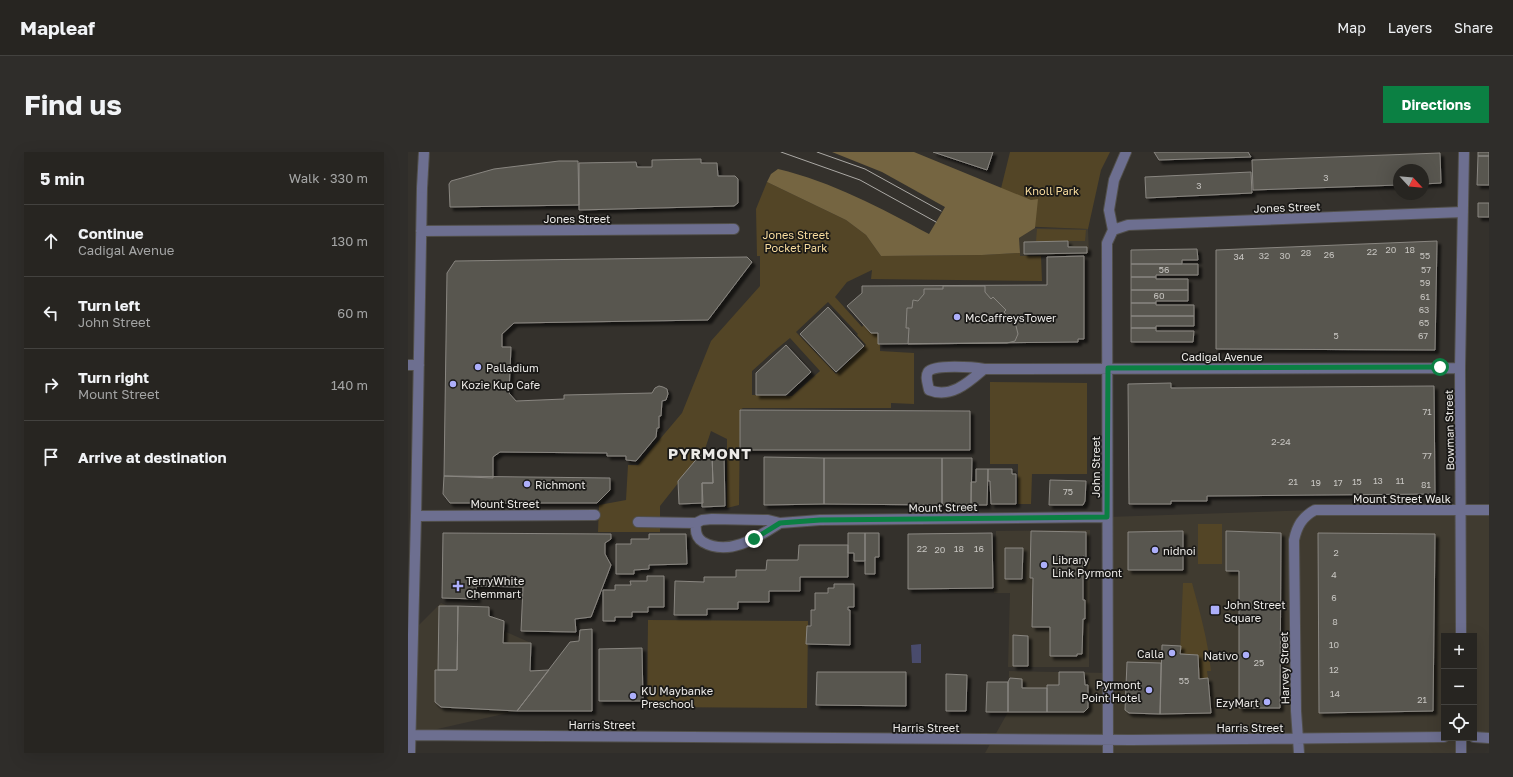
<!DOCTYPE html>
<html lang="en">
<head>
<meta charset="utf-8">
<style>
	body { margin:0; font-family:"Golos Text",sans-serif; background:#2f2d2a; color:#f1f3f6 }
	.controls { position:absolute; right:12px; bottom:12px; display:grid; overflow:hidden; border-radius:0px; box-shadow:0 4px 16px #0002 }
	.controls button { width:36px; height:36px; display:grid; place-items:center; padding:0; border:0; border-bottom:1px solid #43423f; background:#272521; color:#f1f3f6; font:20px sans-serif }
	.compass { position:absolute; left:985px; top:12px; width:36px; height:36px; border-radius:50%; background:#272521; box-shadow:0 4px 16px #0002; rotate:116deg }
	.stop { position:absolute; width:12px; height:12px; margin:-9px; border:3px solid #0b8043; border-radius:50%; background:#fff }
	.stop.end { background:#0b8043; border-color:#fff; box-shadow:0 1px 4px #0008 }
	.list { margin:0; padding:0; list-style:none }
	h2 { display:flex; justify-content:space-between; align-items:center; height:52px; margin:0; padding:0 16px; font-size:17px }
	h2 small { font-size:13px; font-weight:400; color:#a4a5a5 }
	.list li { display:grid; grid-template-columns:26px 1fr auto; gap:12px; align-items:center; box-sizing:border-box; height:72px; padding:0 16px; border-top:1px solid #43423f }
	.list b { display:block; font-size:15px; white-space:nowrap }
	.list p { margin:0; font-size:13px; white-space:nowrap; color:#a4a5a5 }
	.list em { font-size:13px; font-style:normal; color:#a4a5a5 }
	.icon { flex:none; width:22px; height:22px; fill:none; stroke:currentColor; stroke-width:2; stroke-linecap:round; stroke-linejoin:round }
	.map { position:relative; flex:none; width:1081px; height:601px; overflow:hidden; border-radius:0px }
	header { display:flex; align-items:center; gap:24px; box-sizing:border-box; height:56px; padding:0 20px; background:#272521; border-bottom:1px solid #43423f }
	header strong { font-size:19px }
	nav { display:flex; gap:22px; margin-inline-start:auto; font-size:14px }
	.intro { display:flex; align-items:center; justify-content:space-between; box-sizing:border-box; height:96px; padding:0 24px }
	h1 { margin:0; font-size:28px }
	.button { padding:10px 18px; border-radius:0px; background:#0b8043; color:#fff; font-size:14px; font-weight:700 }
	main { display:flex; gap:24px; padding:0 24px }
	aside { flex:1; background:#272521; border-radius:0px; box-shadow:0 4px 16px #0002 }
	.map>svg:first-child { display:block }
</style>
</head>
<body>
<header>
<strong>Mapleaf</strong>
<nav><a>Map</a><a>Layers</a><a>Share</a></nav>
</header>
<div class="intro"><h1>Find us</h1><a class="button">Directions</a></div>
<main>
<aside>
<h2>5 min<small>Walk · 330 m</small></h2>
<ul class="list">
<li><svg class="icon" aria-label="ahead" viewBox="0 0 24 24"><path d="M12 20V5M6 11l6-6 6 6"/></svg><div><b>Continue</b><p>Cadigal Avenue</p></div><em>130 m</em></li>
<li><svg class="icon" aria-label="left" viewBox="0 0 24 24"><path d="M17 20v-9H6M10 6l-5 5 5 5"/></svg><div><b>Turn left</b><p>John Street</p></div><em>60 m</em></li>
<li><svg class="icon" aria-label="right" viewBox="0 0 24 24"><path d="M7 20v-9h11M14 6l5 5-5 5"/></svg><div><b>Turn right</b><p>Mount Street</p></div><em>140 m</em></li>
<li><svg class="icon" aria-label="arrive" viewBox="0 0 24 24"><path d="M6 21V4h12l-3 4 3 4H6"/></svg><div><b>Arrive at destination</b></div></li>
</ul>
</aside>
<div class="map">
<svg width="1081" height="601" viewBox="0 0 1081 601">
	<defs>
		<filter id="shadow"><feDropShadow dx="3.5" dy="3.5" stdDeviation="1" flood-color="#0009"/></filter>
	</defs>
	<rect width="100%" height="100%" fill="#34312c"/>
	<path fill="#403b30" d="M627,76L680,77L681,102L612,104L611,86Z
		M907,358H1081V586L1066,585V484H1036V586H1053V601H577L600,560L601,519L701,521L699,365Z
		M682,378L681,515H600L602,441H586L588,379Z
		M33,451L123,491L109,559L3,583L0,591V478H6Z"/>
	<path fill="#534526" fill-rule="evenodd" d="M602,0H702L693,18L680,77L584,73Z
		M359,30L438,68L458,83L473,104L573,103L612,101V104H633L634,129L463,127L464,118L439,130L427,145L454,175L457,171L472,180V199L506,201V252L483,251V256H335L332,258L331,353L319,356V287L303,279L297,297L252,354V380H190L191,353L218,348L220,313H230L274,261L303,189L352,134V104H349L348,57ZM420,150L450,182L449,183L458,193L428,222L388,180ZM382,186L412,219L384,244L344,243V219L365,200Z
		M629,77L678,78L677,89H628Z
		M582,230L679,231V322H624L623,352H610V312H582Z
		M790,372H814V412H790Z
		M775,431H784C792,460 800,489 803,519H799L800,526L791,527L790,503L772,502Z
		M240,468L400,469L399,556L239,555Z"/>
	<path fill="#756541" d="M424,0H506L623,48L630,47L627,76L611,86L612,101L574,103L473,104L458,83L438,68L359,30L363,22L370,17C424,30 473,56 521,82L537,55L474,20Z"/>
	<path fill="#494b6c" d="M513,492V511H504L503,493Z"/>
	<path fill="#585650" stroke="#898680" filter="url(#shadow)" d="M525,0H585L579,18Z
		M746,0H840L843,5L751,8Z
		M1070,0H1081V4H1070Z
		M1032,1L1033,31L1015,32V18H991V33L845,38L844,8Z
		M1070,4H1081V33H1069Z
		M293,7V11H309L310,24H327L330,27V51L326,54L171,58V11L228,10L229,15H244V8Z
		M151,9H170L171,53L42,55L41,32L43,29L86,17Z
		M843,20L844,41L738,46L737,25Z
		M1070,51H1081V65H1070Z
		M660,89V95H679V101L616,102V90Z
		M1029,89L1027,198L808,197V98Z
		M789,97L790,108H774V112H723V98Z
		M676,104V187H670V190L470,192V181H463L439,154L454,141V134L639,133V105Z
		M339,105L344,110L300,168L106,171L94,182V195H103L101,241L108,249L156,247V243L244,241L247,236L251,234L255,235L259,237L260,242L258,248L254,249L253,264H251V276H249L248,285L228,309L218,308V304H199V301L92,300L85,305V326L36,324L39,121L47,109Z
		M723,112H790V123H748V125H723Z
		M723,125H748V127H780V138H723Z
		M535,134H577V140L583,147L585,145L598,158L596,160L608,174L610,182L607,189L599,191L500,192L501,176H498L499,156H504L505,148L510,149L516,142V137H535Z
		M723,138H780V149H748V151H723Z
		M723,151H748V153H786V164H723Z
		M420,155L456,194L428,220L392,182Z
		M723,164H786V174H748V176H723Z
		M723,176H748V179H786L785,190H723Z
		M378,193L403,220L378,243H348V221Z
		M763,231V236L1026,234L1027,342L799,344V349H763V352H721L720,232Z
		M332,258L562,259V298H332Z
		M292,303H304L305,331H294L295,351L271,352L270,329Z
		M304,303H316L317,354L294,355V331H305Z
		M356,305L416,306V352L356,353Z
		M416,306H534V353L416,352Z
		M534,306H564L563,353H534Z
		M568,317H580L579,353H563V330H568Z
		M580,317H604V322H608V352H583L582,329H580Z
		M36,324L202,326V338L189,351H42L35,342Z
		M642,328L678,329L677,349L675,353H641Z
		M623,379L678,380V405L675,404V448H677V467H675L674,502H669V504H642V475H624L625,426H622Z
		M775,379V418H720V380Z
		M818,379L873,381L872,556H831V419H818Z
		M35,381L203,382V387L197,391V402L203,413L183,465L167,467L168,480L113,479L115,435L68,434L69,447L34,446Z
		M440,381H457V409H446V401H440Z
		M457,381H471V405H467V422H457Z
		M584,381L585,436L500,437V382Z
		M910,381L1027,382L1025,559L911,561Z
		M241,382H278L279,412L241,413V417L226,418V422H208V392H223V387H241Z
		M391,393H440V425H392V439H361V450H330V457H299V463H266L267,429L296,430V425H328V418H358L359,408H390Z
		M597,396H615L614,427H597Z
		M239,424H256V455H240V460H224V465H207V469H195V438H207V433H223L222,429H239Z
		M426,432H446V455H440V458H442V493L398,492L399,474H403V458H407V441H420V436H426Z
		M31,454H50L49,518H30Z
		M50,454L81,455V464L96,469L95,491H123L122,519L141,518L109,559L33,555L27,550V518H49Z
		M184,477V559H109L162,490L171,489L172,478Z
		M605,483L620,484V514H605Z
		M754,493L773,494L772,502L790,503L791,527L800,526L803,561L752,562Z
		M234,496L235,549H191V497Z
		M719,510L753,511L752,562L721,561L717,558Z
		M409,520H498V554L408,553Z
		M651,520H676L677,533H680V556L676,560H639V533H651Z
		M538,522L559,523L558,559H538Z
		M602,526L614,527V536H639V560H600V530Z
		M579,530H600V560H578Z"/>
	<g fill="none" stroke-linecap="round" stroke-linejoin="round">
		<defs>
			<path id="minor" d="M705,78L720,73L1055,60
				M705,78L701,58L706,28L718,0
				M13,79L326,77
				M0,213H11
				M576,217C561,230 543,247 521,238C520,232 517,225 520,220C526,212 566,215 576,217L1052,216
				M8,364L187,363
				M230,370L288,371L294,368L304,367L360,368L372,371L412,368L699,365
				M288,371C287,379 288,386 295,390C321,405 350,385 372,371
				M1053,484L1052,216L1056,0
				M0,583L723,588L1036,585
				M1066,585L1081,586
				M1053,586V601
				M2,601L8,364L14,36
				M700,601L699,91L705,78
				M891,601L888,559L886,388C889,374 894,365 907,358H1081"/>
		</defs>
		<use href="#minor" stroke="#514f4a" stroke-width="12"/>
		<use href="#minor" stroke="#6d6f90" stroke-width="10"/>
		<path stroke="#aba9a5" stroke-width="1" d="M373,0L452,28L528,70
			M409,0L457,17L533,59"/>
		<defs>
			<path id="minor-bridge" d="M14,36L16,0"/>
		</defs>
		<use href="#minor-bridge" stroke="#514f4a" stroke-width="12" stroke-linecap="butt"/>
		<use href="#minor-bridge" stroke="#6d6f90" stroke-width="10"/>
	</g>
	<g fill="none" stroke-linecap="round" stroke-linejoin="round">
		<path stroke="#0b8043" stroke-width="5" d="M346,387L372,371L412,368L699,365L700,216L1032,215"/>
	</g>
	<g fill="#adaffb" stroke="#1a1917" stroke-width="1.5">
		<circle cx="549" cy="165" r="4"/>
		<circle cx="70" cy="215" r="4"/>
		<circle cx="45" cy="232" r="4"/>
		<circle cx="119" cy="332" r="4"/>
		<circle cx="747" cy="398" r="4"/>
		<circle cx="636" cy="413" r="4"/>
		<path d="M48 428h4v4h4v4h-4v4h-4v-4h-4v-4h4z"/>
		<rect x="802" y="453" width="10" height="10" rx="2"/>
		<circle cx="764" cy="501" r="4"/>
		<circle cx="838" cy="503" r="4"/>
		<circle cx="741" cy="538" r="4"/>
		<circle cx="225" cy="544" r="4"/>
		<circle cx="859" cy="550" r="4"/>
	</g>
	<g text-anchor="middle" dominant-baseline="central" stroke-width="3.5" stroke-linejoin="round" paint-order="stroke">
		<g font-size="9" fill="#c7c5c1">
			<text x="918" y="25">3</text>
			<text x="791" y="33">3</text>
			<text x="983" y="97">20</text>
			<text x="1002" y="97">18</text>
			<text x="964" y="99">22</text>
			<text x="898" y="100">28</text>
			<text x="921" y="102">26</text>
			<text x="856" y="103">32</text>
			<text x="877" y="103">30</text>
			<text x="1017" y="103">55</text>
			<text x="831" y="104">34</text>
			<text x="756" y="117">56</text>
			<text x="1018" y="117">57</text>
			<text x="1017" y="130">59</text>
			<text x="751" y="143">60</text>
			<text x="1017" y="144">61</text>
			<text x="1016" y="157">63</text>
			<text x="1016" y="170">65</text>
			<text x="928" y="183">5</text>
			<text x="1015" y="183">67</text>
			<text x="1019" y="259">71</text>
			<text x="873" y="289">2-24</text>
			<text x="1019" y="303">77</text>
			<text x="970" y="328">13</text>
			<text x="992" y="328">11</text>
			<text x="885" y="329">21</text>
			<text x="949" y="329">15</text>
			<text x="908" y="330">19</text>
			<text x="930" y="330">17</text>
			<text x="1018" y="332">81</text>
			<text x="660" y="339">75</text>
			<text x="514" y="396">22</text>
			<text x="551" y="396">18</text>
			<text x="571" y="396">16</text>
			<text x="532" y="397">20</text>
			<text x="928" y="400">2</text>
			<text x="926" y="422">4</text>
			<text x="926" y="445">6</text>
			<text x="927" y="469">8</text>
			<text x="926" y="492">10</text>
			<text x="851" y="510">25</text>
			<text x="926" y="517">12</text>
			<text x="776" y="528">55</text>
			<text x="927" y="541">14</text>
			<text x="1014" y="547">21</text>
		</g>
		<g font-size="11" fill="#f8dc9e" stroke="#1a1917">
			<text x="644" y="38">Knoll Park</text>
			<text x="388" y="82">Jones Street<tspan x="388" dy="13">Pocket Park</tspan></text>
		</g>
		<g font-size="11" fill="#eceae7" stroke="#1a1917">
			<text transform="translate(879 55) rotate(-2)">Jones Street</text>
			<text x="169" y="66">Jones Street</text>
			<text x="814" y="204">Cadigal Avenue</text>
			<text transform="translate(1041 278) rotate(-91)">Bowman Street</text>
			<text transform="translate(687 315) rotate(-90)">John Street</text>
			<text x="994" y="346">Mount Street Walk</text>
			<text x="97" y="351">Mount Street</text>
			<text transform="translate(535 355) rotate(-1)">Mount Street</text>
			<text transform="translate(876 516) rotate(-91)">Harvey Street</text>
			<text x="194" y="572">Harris Street</text>
			<text x="518" y="575">Harris Street</text>
			<text x="842" y="575">Harris Street</text>
		</g>
		<g font-size="11" fill="#eceae7" stroke="#1a1917" text-anchor="start">
			<text x="557" y="165">McCaffreysTower</text>
			<text x="78" y="215">Palladium</text>
			<text x="53" y="232">Kozie Kup Cafe</text>
			<text x="127" y="332">Richmont</text>
			<text x="755" y="398">nidnoi</text>
			<text x="644" y="407">Library<tspan x="644" dy="13">Link Pyrmont</tspan></text>
			<text x="58" y="428">TerryWhite<tspan x="58" dy="13">Chemmart</tspan></text>
			<text x="816" y="452">John Street<tspan x="816" dy="13">Square</tspan></text>
			<text x="756" y="501" text-anchor="end">Calla</text>
			<text x="830" y="503" text-anchor="end">Nativo</text>
			<text x="733" y="532" text-anchor="end">Pyrmont<tspan x="733" dy="13">Point Hotel</tspan></text>
			<text x="233" y="538">KU Maybanke<tspan x="233" dy="13">Preschool</tspan></text>
			<text x="851" y="550" text-anchor="end">EzyMart</text>
		</g>
		<g font-size="15" font-weight="bold" letter-spacing="1" fill="#eceae7" stroke="#1a1917">
			<text x="302" y="301">PYRMONT</text>
		</g>
	</g>
</svg>
<div class="controls">
<button>+</button>
<button>−</button>
<button><svg class="icon" aria-label="locate" viewBox="0 0 24 24"><circle cx="12" cy="12" r="6"/><path d="M12 2v4M12 18v4M2 12h4M18 12h4"/></svg></button>
</div>
<svg class="compass" viewBox="-18 -18 36 36"><path d="M0-13l5 13h-10z" fill="#e53935"/><path d="M0 13l5-13h-10z" fill="#a4a5a5"/></svg>
<div class="stop" style="left:1032px;top:215px"></div>
<div class="stop end" style="left:346px;top:387px"></div>
</div>
</main>
</body>
</html>
